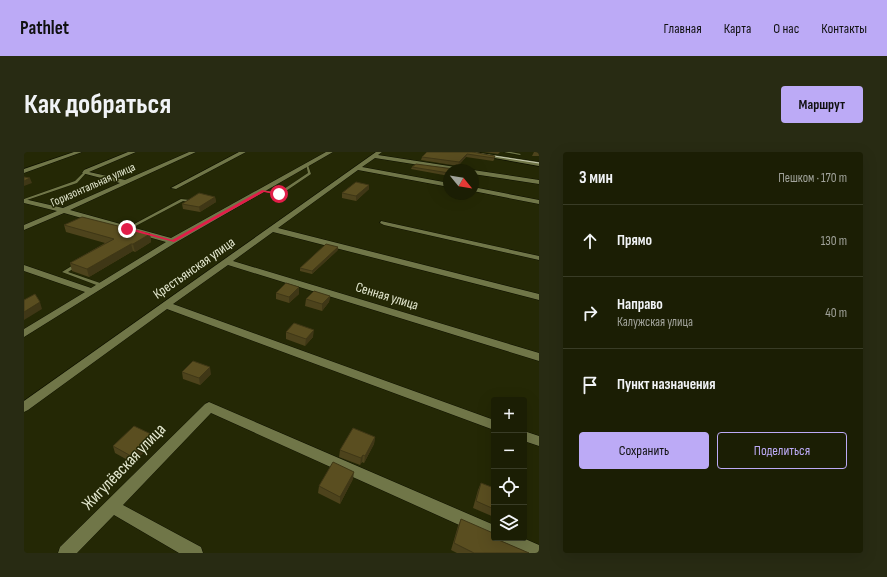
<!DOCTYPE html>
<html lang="ru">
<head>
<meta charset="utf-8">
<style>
	body { margin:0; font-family:"Sofia Sans Condensed",sans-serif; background:#282b13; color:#f1f3f6 }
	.controls { position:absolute; right:12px; bottom:12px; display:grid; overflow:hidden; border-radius:4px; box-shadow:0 4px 16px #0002 }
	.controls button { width:36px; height:36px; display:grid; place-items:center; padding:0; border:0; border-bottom:1px solid #393c26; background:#1b1e04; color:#f1f3f6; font:20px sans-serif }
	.compass { position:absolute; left:419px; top:12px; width:36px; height:36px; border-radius:50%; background:#1b1e04; box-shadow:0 4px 16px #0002; rotate:120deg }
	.stop { position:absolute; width:12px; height:12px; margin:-9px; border:3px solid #e11d48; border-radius:50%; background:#fff }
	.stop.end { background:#e11d48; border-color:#fff; box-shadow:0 1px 4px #0008 }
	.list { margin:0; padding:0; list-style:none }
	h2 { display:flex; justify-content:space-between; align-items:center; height:52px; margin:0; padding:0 16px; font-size:17px }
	h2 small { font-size:13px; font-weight:400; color:#a0a29a }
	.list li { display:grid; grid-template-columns:26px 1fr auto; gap:12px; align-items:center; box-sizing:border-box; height:72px; padding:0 16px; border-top:1px solid #393c26 }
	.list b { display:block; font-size:15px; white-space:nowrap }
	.list p { margin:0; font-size:13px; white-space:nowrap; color:#a0a29a }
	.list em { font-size:13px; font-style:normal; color:#a0a29a }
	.actions { display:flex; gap:8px; padding:12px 16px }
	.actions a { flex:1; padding:9px 0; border:1px solid #bcaaf6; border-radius:4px; text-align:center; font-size:14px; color:#bcaaf6 }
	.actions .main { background:#bcaaf6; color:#111 }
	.icon { flex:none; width:22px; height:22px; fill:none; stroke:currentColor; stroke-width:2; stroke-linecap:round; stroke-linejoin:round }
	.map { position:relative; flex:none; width:515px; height:401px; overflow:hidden; border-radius:4px }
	header { display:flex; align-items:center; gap:24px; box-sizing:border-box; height:56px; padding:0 20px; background:#bcaaf6; color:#111 }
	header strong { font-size:19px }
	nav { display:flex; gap:22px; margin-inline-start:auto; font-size:14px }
	.intro { display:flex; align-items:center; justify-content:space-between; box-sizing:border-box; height:96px; padding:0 24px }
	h1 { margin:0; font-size:28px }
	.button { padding:10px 18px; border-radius:4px; background:#bcaaf6; color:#111; font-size:14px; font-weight:700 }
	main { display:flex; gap:24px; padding:0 24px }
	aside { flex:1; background:#1b1e04; border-radius:4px; box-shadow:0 4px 16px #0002 }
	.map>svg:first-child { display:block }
</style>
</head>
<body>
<header>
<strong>Pathlet</strong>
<nav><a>Главная</a><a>Карта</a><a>О нас</a><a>Контакты</a></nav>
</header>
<div class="intro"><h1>Как добраться</h1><a class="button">Маршрут</a></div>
<main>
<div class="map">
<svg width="515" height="401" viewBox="0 0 515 401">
	<rect width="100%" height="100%" fill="#242805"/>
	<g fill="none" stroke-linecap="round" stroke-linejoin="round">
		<defs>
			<path id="lane" d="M480,0H487L497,2L496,3Z
				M282,12L284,13L287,22L256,43L237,39L239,38L254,41L284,21Z
				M60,20L62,21L53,31L0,49V47L51,29Z
				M157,47L166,48L168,49L166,50L159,49L104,78L101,77Z
				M51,112H55V113L44,120L79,132V134H75L38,120Z"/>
			<path id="street" d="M50,0H58L0,21V17Z
				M104,0H112L65,20L101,28L165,0H172L46,58L147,86L302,0H309L151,91L0,185V177L61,140L0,119V113L67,136L142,90L40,61L0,78V73L33,59L0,51V47L39,56L96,31L58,21L60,18Z
				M215,0H222L152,37L147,36Z
				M352,0H358L354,3L438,16L441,18H427L351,6L338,15L425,31V35L334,18L254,76L515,142V148L249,80L209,109L515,201V209L204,113L149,152L470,268V278L143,157L4,258L0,260V249Z
				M437,0H450L515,10V14Z
				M449,18L515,28V32L449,22Z
				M449,35L515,48V52L449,39Z
				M357,69L515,104V108L360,73L356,71Z
				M185,250L470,373V386H499L515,393V401H497L475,391L473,387L470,388L464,386L187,261L99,353L177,395L179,401H155L90,363L53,401H34L36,395L181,252Z
				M500,279L515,284V294L500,289Z"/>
		</defs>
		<use href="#lane" stroke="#0e1000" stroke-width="0.5"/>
		<use href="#street" stroke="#0e1000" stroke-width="1"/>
		<use href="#lane" fill="#707648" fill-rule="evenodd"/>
		<use href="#street" fill="#707648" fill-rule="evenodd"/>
		<path stroke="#c8ccb2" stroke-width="1" d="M444,0L515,11"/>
	</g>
	<path fill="#4d431c" d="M401,0H448L471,4L470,8L469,9L442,5L434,14L397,8L398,5L403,0Z
		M460,0H476L474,2Z
		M510,0H515V4H508Z
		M388,15L430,17V18H425V24L387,17Z
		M345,33V37L332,49L318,46V41Z
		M191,45L192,50L176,60L159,57L158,52Z
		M40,73L126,82L127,90L111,100L109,99L65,125L48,119L46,111L81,91L42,80Z
		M314,98L288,122L276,119V116Z
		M252,141L275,142L265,151L252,147Z
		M306,144L305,150L298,159L281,154L282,147Z
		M262,180L289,185L281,194L262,187Z
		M158,220L187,222L176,233L159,227Z
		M351,285L350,292L340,311L338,310L336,313L315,305L316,298Z
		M130,290L109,311L91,301L89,294Z
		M329,327L316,352L294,341L295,334Z
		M457,331L470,336V365L449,356L454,338Z
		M437,367L468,385L505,401H433L427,398L434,374Z"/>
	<path fill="#3f3716" d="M443,2L442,5L434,14L435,10Z
		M6,26L8,31L0,34V29Z
		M345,33V37L332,49V44Z
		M191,45L192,50L176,60L175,55Z
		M126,82L127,90L111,100L109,92Z
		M107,92L109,99L65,125L63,117Z
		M314,95V98L288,122V119Z
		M275,135V142L265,151V145Z
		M306,144L305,150L298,159V152Z
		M16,150L18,157L0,168V160Z
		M290,178L289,185L281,194L282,187Z
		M186,215L187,222L176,233L175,226Z
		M129,283L130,290L109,311L107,304Z
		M351,285L350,292L340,311L341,304Z
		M339,303L338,310L336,313L337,306Z
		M330,320L329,327L316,352V345Z"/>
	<path fill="#5a4e20" stroke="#3f3716" d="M403,0H448L471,4L470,6L443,2L435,10L398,5Z
		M392,12L430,17L429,18H425V21L388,15Z
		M0,25L6,26L0,29Z
		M332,30L345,33L332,44L318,41Z
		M175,41L191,45L175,55L158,52Z
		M58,65L126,82L109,92H107L63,117L46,111L90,87L40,73Z
		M302,92L314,95L288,119L276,116Z
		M262,131L275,135L265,145L252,141Z
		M290,139L306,144L298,152L282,147Z
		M11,142L16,150L0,160V148Z
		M270,171L290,178L282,187L262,180Z
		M169,209L186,215L175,226L158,220Z
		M110,274L129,283L107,304L89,294Z
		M329,276L351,285L341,304L339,303L337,306L316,298Z
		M309,310L330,320L316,345L295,334Z
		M457,331L470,336V357L452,349Z
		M437,367L469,381L468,385L470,386L505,401H450L430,391Z"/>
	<path fill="#e11d48" d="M238,38L257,42L255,43L240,40L150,90L101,77L103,75L148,88Z"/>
	<g text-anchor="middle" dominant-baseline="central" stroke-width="3" stroke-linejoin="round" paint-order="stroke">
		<g font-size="12" fill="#e3e7cf" stroke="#242805">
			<text transform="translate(69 33) rotate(-24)">Горизонтальная улица</text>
		</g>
		<g font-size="14" fill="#e3e7cf" stroke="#242805">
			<text transform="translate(170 116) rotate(-35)">Крестьянская улица</text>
			<text transform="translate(363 144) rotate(17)">Сенная улица</text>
		</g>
		<g font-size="17" fill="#e3e7cf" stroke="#242805">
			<text transform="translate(100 315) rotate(-46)">Жигулёвская улица</text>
		</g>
	</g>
</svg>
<div class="controls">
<button>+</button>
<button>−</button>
<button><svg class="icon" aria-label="locate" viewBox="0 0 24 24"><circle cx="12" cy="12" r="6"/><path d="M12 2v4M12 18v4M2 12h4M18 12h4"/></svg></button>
<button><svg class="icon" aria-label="layers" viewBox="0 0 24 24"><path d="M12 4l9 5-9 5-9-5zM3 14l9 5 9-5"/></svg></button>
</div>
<svg class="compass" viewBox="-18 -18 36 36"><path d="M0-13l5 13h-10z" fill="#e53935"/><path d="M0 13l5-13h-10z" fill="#a0a29a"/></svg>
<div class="stop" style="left:255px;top:42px"></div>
<div class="stop end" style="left:103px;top:77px"></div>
</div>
<aside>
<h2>3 мин<small>Пешком · 170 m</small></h2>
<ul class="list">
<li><svg class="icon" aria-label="ahead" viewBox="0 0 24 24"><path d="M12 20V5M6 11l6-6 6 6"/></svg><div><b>Прямо</b></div><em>130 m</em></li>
<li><svg class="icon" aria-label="right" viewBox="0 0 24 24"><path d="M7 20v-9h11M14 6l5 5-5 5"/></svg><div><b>Направо</b><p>Калужская улица</p></div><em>40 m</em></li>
<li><svg class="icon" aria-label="arrive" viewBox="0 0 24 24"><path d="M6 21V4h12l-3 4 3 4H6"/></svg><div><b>Пункт назначения</b></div></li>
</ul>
<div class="actions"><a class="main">Сохранить</a><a>Поделиться</a></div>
</aside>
</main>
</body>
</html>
